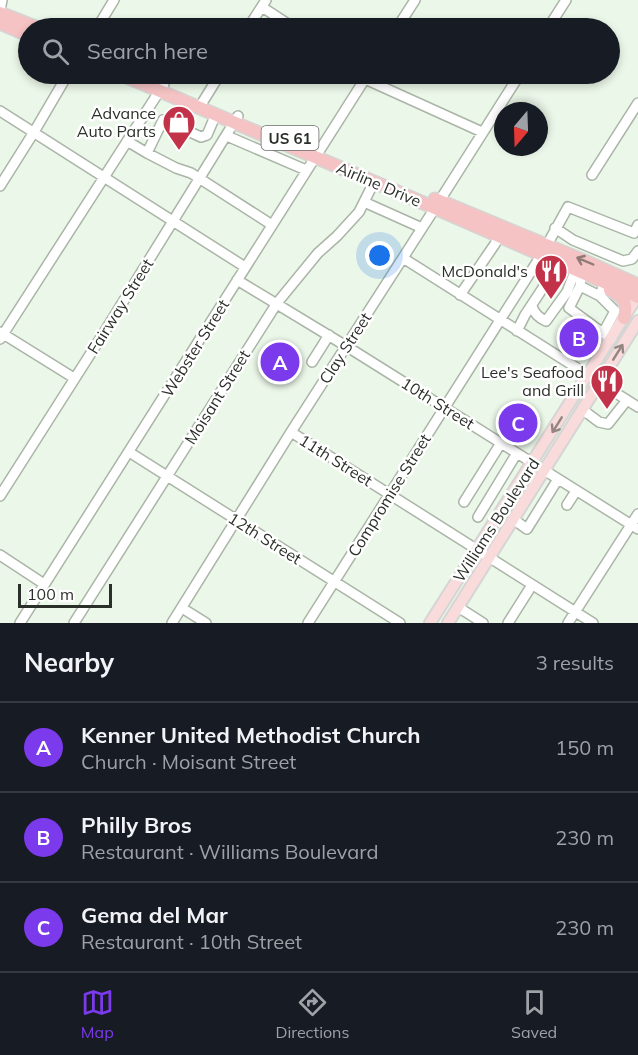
<!DOCTYPE html>
<html lang="en">
<head>
<meta charset="utf-8">
<style>
	body { margin:0; font-family:Mulish,sans-serif; background:#242831; color:#f1f3f6 }
	.compass { position:absolute; left:494px; top:102px; width:54px; height:54px; border-radius:50%; background:#171b24; box-shadow:0 3px 9px #0003; rotate:199deg }
	.scale { position:absolute; left:18px; bottom:15px; width:94px; box-sizing:border-box; padding-left:6px; border:3px solid #2b2f29; border-top:0; font-size:16px; line-height:21px; white-space:nowrap; color:#2b2f29; -webkit-text-stroke:4px #fff; paint-order:stroke }
	.you { position:absolute; left:380px; top:256px; width:21px; height:21px; margin:-15px; border:4px solid #fff; border-radius:50%; background:#1a73e8; box-shadow:0 0 0 9px #1a73e833 }
	.badge { display:grid; place-items:center; width:39px; height:39px; border-radius:50%; background:#7c3aed; color:#fff; font-size:20px; font-weight:700 }
	.pin { position:absolute; translate:-50% -50%; border:3px solid #fff; box-shadow:0 2px 6px #0006 }
	.list { margin:0; padding:0; list-style:none }
	h2 { display:flex; justify-content:space-between; align-items:center; height:78px; margin:0; padding:0 24px; font-size:26px }
	h2 small { font-size:20px; font-weight:400; color:#9ea1a6 }
	.list li { display:grid; grid-template-columns:39px 1fr auto; gap:18px; align-items:center; box-sizing:border-box; height:90px; padding:0 24px; border-top:2px solid #363941 }
	.list b { display:block; font-size:22px; white-space:nowrap }
	.list p { margin:0; font-size:20px; white-space:nowrap; color:#9ea1a6 }
	.list em { font-size:20px; font-style:normal; color:#9ea1a6 }
	.icon { flex:none; width:33px; height:33px; fill:none; stroke:currentColor; stroke-width:2; stroke-linecap:round; stroke-linejoin:round }
	.map { position:relative; flex:none; width:638px; height:623px; overflow:hidden }
	.search { position:absolute; background:#171b24; box-shadow:0 3px 9px #0003; left:18px; right:18px; top:18px; height:66px; display:flex; align-items:center; gap:15px; box-sizing:border-box; padding:0 21px; border-radius:33px; color:#9ea1a6; font-size:22px }
	.sheet { height:348px; background:#171b24 }
	nav { display:flex; justify-content:space-around; align-items:center; box-sizing:border-box; height:84px; border-top:2px solid #363941; background:#171b24; font-size:16px; color:#9ea1a6 }
	nav a { display:grid; justify-items:center; gap:3px }
	nav .on { color:#7c3aed }
	.map>svg:first-child { display:block }
</style>
</head>
<body>
<div class="map">
<svg width="638" height="623" viewBox="0 0 638 623">
	<rect width="100%" height="100%" fill="#ebf7e8"/>
	<g fill="none" stroke-linecap="round" stroke-linejoin="round">
		<defs>
			<path id="minor" d="M262,7L294,28
				M0,10L2,0
				M97,28L114,0
				M248,28L266,0
				M397,28L415,0
				M548,28L566,0
				M365,79L482,132
				M199,108L220,74
				M0,111L245,267
				M216,114L207,135L201,137L163,120L147,153L176,168L191,173L272,225
				M227,136L306,170
				M127,141L147,153
				M592,175L638,103
				M0,186L34,132L68,74
				M364,202L422,228
				M555,228L573,240L623,261L632,259L638,251
				M403,258L588,375
				M582,272L580,286L600,296L603,287
				M237,280L346,346L638,529
				M580,286L569,308L611,339
				M460,295L495,244L499,236
				M600,296L615,311L603,333
				M532,306C534,313 539,318 546,321L567,292L576,269
				M517,331L525,315L560,262
				M0,332L74,378
				M0,339L164,84
				M312,362L329,335
				M600,383L638,407
				M583,410L599,422L608,424L627,400
				M291,432L593,623
				M129,452L400,623
				M0,496L105,331L238,116
				M464,502L501,443
				M567,505L576,491
				M478,517L517,453
				M513,519L527,529L558,479
				M0,555L44,584
				M458,607L483,623
				M182,608L206,623
				M20,623L368,74
				M74,623L277,303L318,253L337,236L359,212L374,182
				M172,623L291,432L435,208L520,74
				M308,623L542,254L568,207L634,233L638,225
				M508,623L532,585
				M568,623L638,514"/>
			<path id="major" d="M430,623L638,295
				M448,623L638,321"/>
			<path id="highway" d="M0,13L38,28
				M0,23L28,35
				M120,74L435,208L638,297
				M435,199L587,262L638,285
				M610,290C624,297 628,303 624,318"/>
		</defs>
		<use href="#minor" stroke="#aab5a7" stroke-width="12"/>
		<use href="#major" stroke="#d5d5d4" stroke-width="14"/>
		<use href="#highway" stroke="#d5d5d4" stroke-width="15"/>
		<use href="#minor" stroke="#fff" stroke-width="9"/>
		<use href="#major" stroke="#f9dbdc" stroke-width="10"/>
		<use href="#highway" stroke="#f5c3c4" stroke-width="12"/>
	</g>
	<defs><path id="oneway-shaft" d="M-6 0H5M1.5-3L5.5 0L1.5 3" fill="none" stroke-width="1.6" stroke-linecap="round" stroke-linejoin="round" transform="scale(1.5)"/></defs>
	<use stroke="#907976" href="#oneway-shaft" transform="translate(585 261) rotate(-157)"/>
	<g stroke="#928582">
		<use href="#oneway-shaft" transform="translate(618 352) rotate(-58)"/>
		<use href="#oneway-shaft" transform="translate(557 425) rotate(122)"/>
	</g>
	<defs>
		<symbol id="shop-pin" viewBox="-11 -11 22 30"><path d="M0 17L-7.5 6A9.5 9.5 0 1 1 7.5 6Z" fill="#c23249" stroke="#fff"/><path d="M-5-2.5h2.3a2.7 3.5 0 0 1 5.4 0H5L5.5 6h-11ZM-1.5-2.5h3a1.5 2.3 0 0 0-3 0Z" fill="#fff"/></symbol>
		<symbol id="restaurant-pin" viewBox="-11 -11 22 30"><path d="M0 17L-7.5 6A9.5 9.5 0 1 1 7.5 6Z" fill="#c23249" stroke="#fff"/><path d="M-5-6h1v4h1v-4h1v4h1v-4h1v5L-1.5 .5V6h-2V.5L-5-1ZM5-6V6H3V1.5H1.5Q1.5-4 5-6Z" fill="#fff"/></symbol>
	</defs>
	<g fill-rule="evenodd">
		<use href="#shop-pin" x="160" y="103" width="38" height="52"/>
		<use href="#restaurant-pin" x="532" y="252" width="38" height="52"/>
		<use href="#restaurant-pin" x="588" y="362" width="38" height="52"/>
	</g>
	<g text-anchor="middle" dominant-baseline="central" stroke-width="5" stroke-linejoin="round" paint-order="stroke">
		<rect fill="#fff" stroke="#6b6d69" stroke-width="1.5" x="261.5" y="126" width="57" height="24" rx="4.5"/>
		<g font-size="15" font-weight="bold" fill="#2b2f29">
			<text x="290" y="138">US 61</text>
		</g>
		<g font-size="16" fill="#2b2f29" stroke="#fff" text-anchor="end">
			<text x="156" y="113">Advance<tspan x="156" dy="18">Auto Parts</tspan></text>
			<text x="528" y="271">McDonald's</text>
			<text x="584" y="372">Lee's Seafood<tspan x="584" dy="18">and Grill</tspan></text>
		</g>
		<g font-size="16" fill="#2b2f29" stroke="#fff">
			<text transform="translate(379 184) rotate(23)">Airline Drive</text>
			<text transform="translate(120 306) rotate(-58)">Fairway Street</text>
			<text transform="translate(195 348) rotate(-58)">Webster Street</text>
			<text transform="translate(345 348) rotate(-57)">Clay Street</text>
			<text transform="translate(217 397) rotate(-58)">Moisant Street</text>
			<text transform="translate(438 403) rotate(32)">10th Street</text>
			<text transform="translate(336 460) rotate(32)">11th Street</text>
			<text transform="translate(389 495) rotate(-58)">Compromise Street</text>
			<text transform="translate(496 520) rotate(-57)">Williams Boulevard</text>
			<text transform="translate(265 538) rotate(32)">12th Street</text>
		</g>
	</g>
</svg>
<svg class="compass" viewBox="-18 -18 36 36"><path d="M0-13l5 13h-10z" fill="#e53935"/><path d="M0 13l5-13h-10z" fill="#9ea1a6"/></svg>
<div class="scale">100 m</div>
<div class="you"></div>
<div class="pin badge" style="left:280px;top:362px">A</div>
<div class="pin badge" style="left:579px;top:338px">B</div>
<div class="pin badge" style="left:518px;top:423px">C</div>
<div class="search"><svg class="icon" aria-label="search" viewBox="0 0 24 24"><circle cx="10" cy="10" r="6"/><path d="M15 15l6 6"/></svg>Search here</div>
</div>
<section class="sheet">
<h2>Nearby<small>3 results</small></h2>
<ul class="list">
<li><span class="badge">A</span><div><b>Kenner United Methodist Church</b><p>Church · Moisant Street</p></div><em>150 m</em></li>
<li><span class="badge">B</span><div><b>Philly Bros</b><p>Restaurant · Williams Boulevard</p></div><em>230 m</em></li>
<li><span class="badge">C</span><div><b>Gema del Mar</b><p>Restaurant · 10th Street</p></div><em>230 m</em></li>
</ul>
</section>
<nav>
<a class="on"><svg class="icon" aria-label="map" viewBox="0 0 24 24"><path d="M3 6l6-2 6 2 6-2v14l-6 2-6-2-6 2zM9 4v14M15 6v14"/></svg>Map</a>
<a><svg class="icon" aria-label="directions" viewBox="0 0 24 24"><path d="M12 3l9 9-9 9-9-9zM9 14v-3h6M13 9l2 2-2 2"/></svg>Directions</a>
<a><svg class="icon" aria-label="saved" viewBox="0 0 24 24"><path d="M7 4h10v16l-5-4-5 4z"/></svg>Saved</a>
</nav>
</body>
</html>
